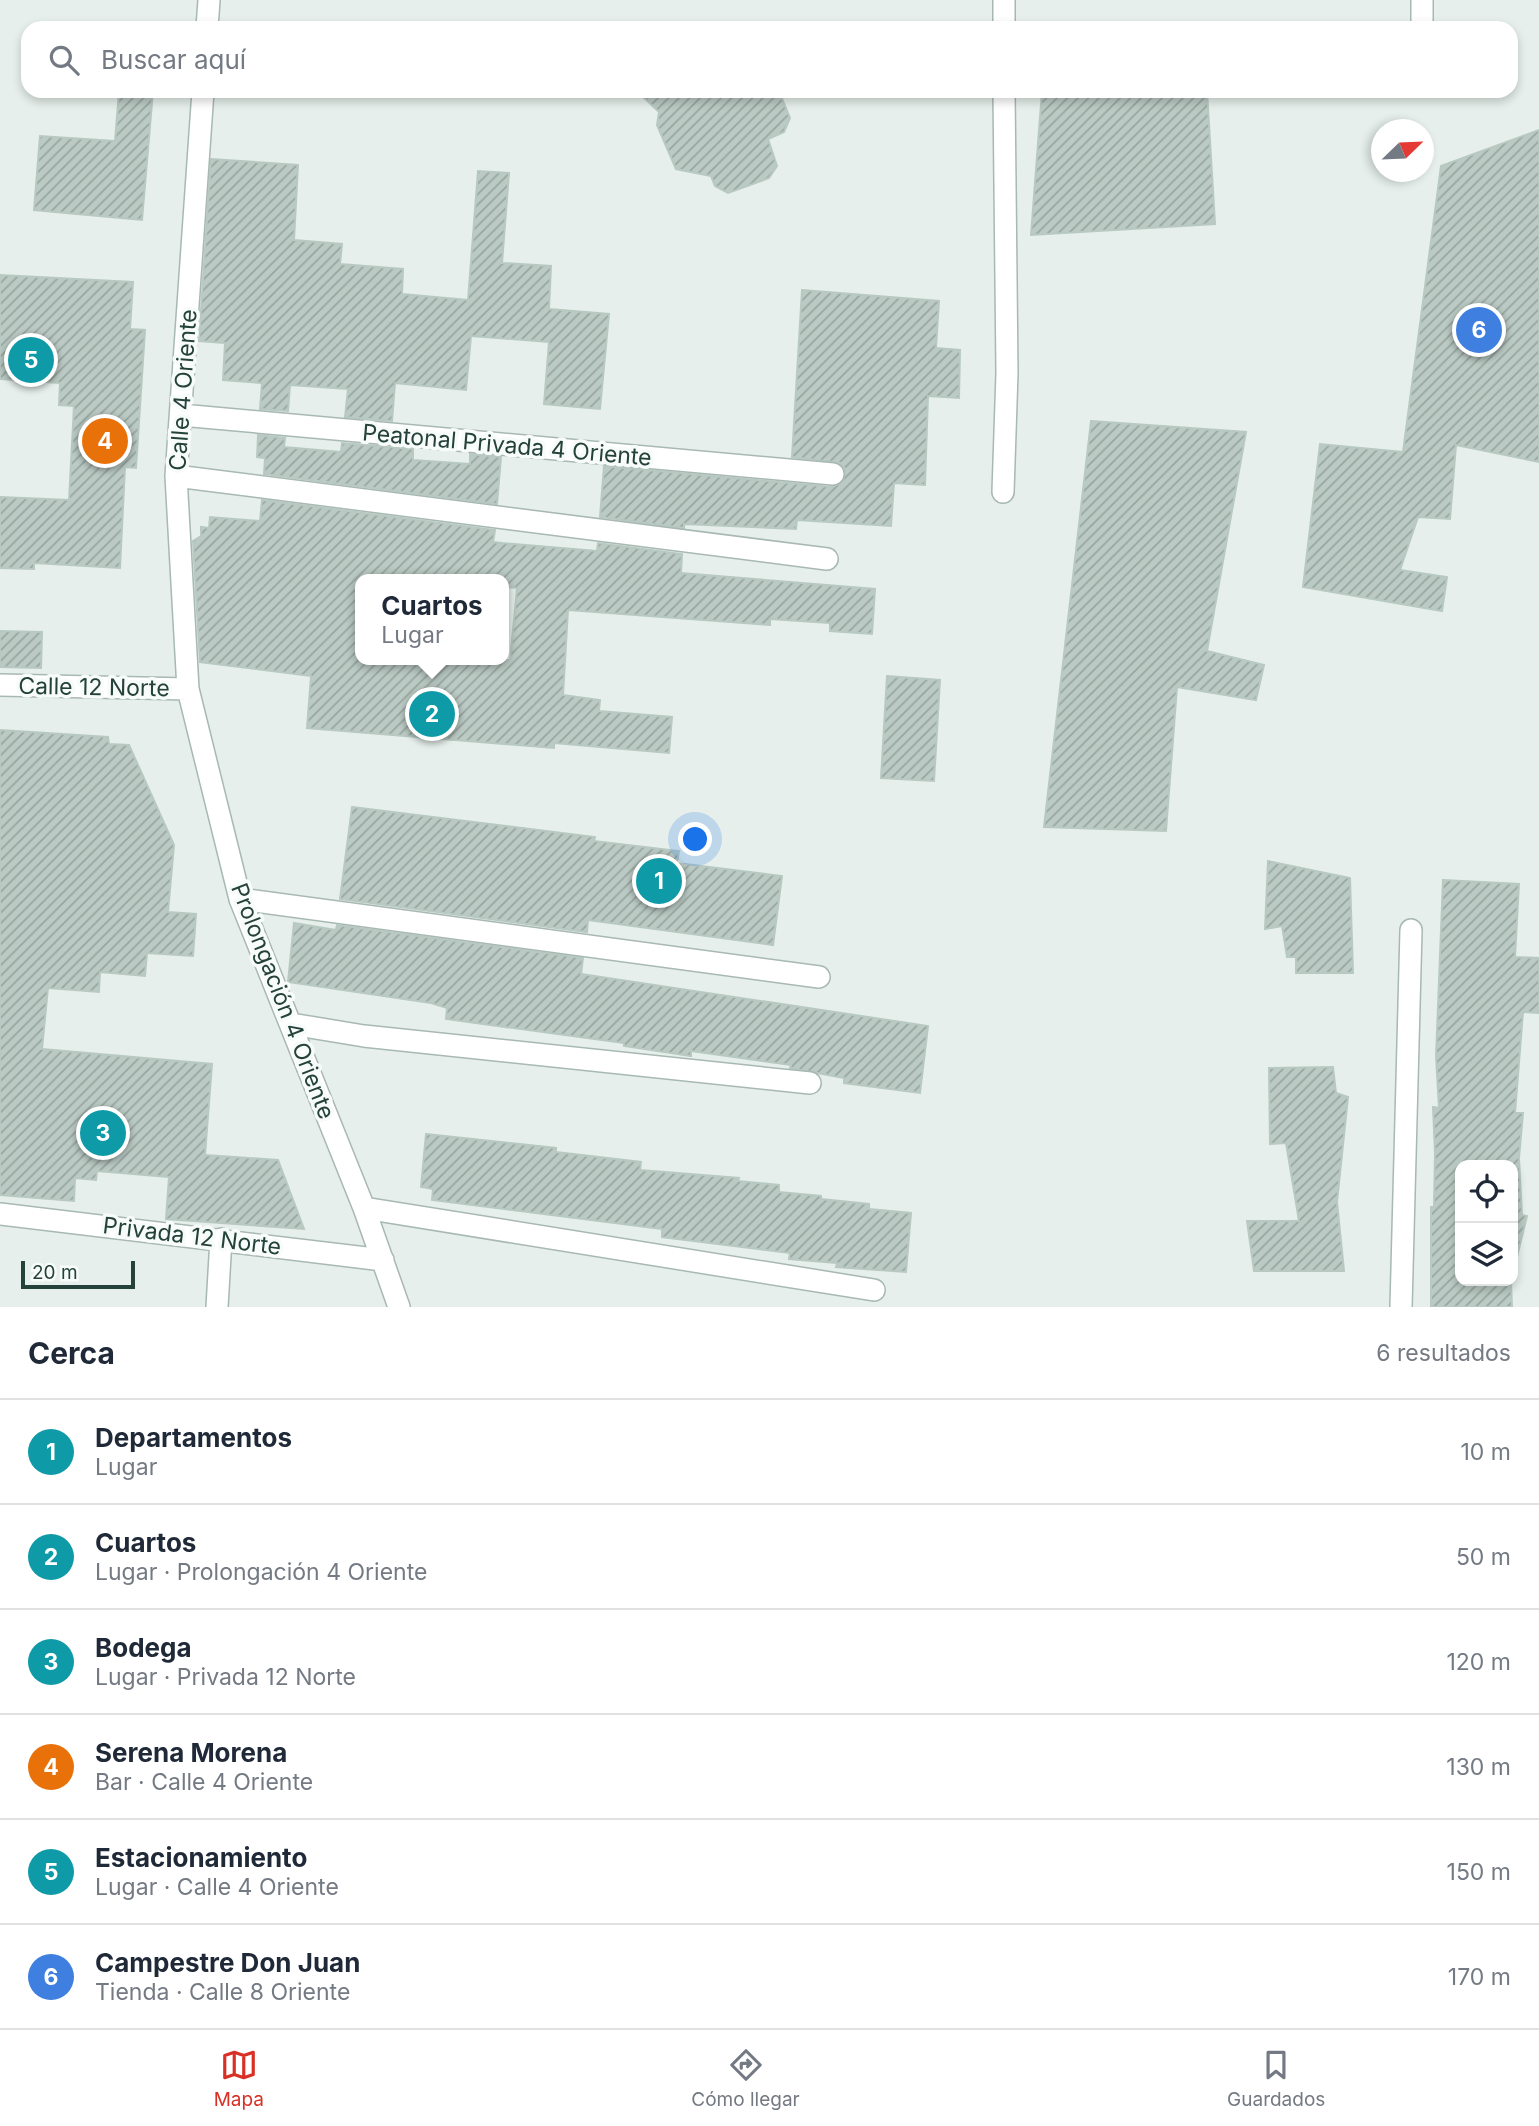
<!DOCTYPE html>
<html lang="es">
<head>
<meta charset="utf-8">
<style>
	body { margin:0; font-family:Inter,sans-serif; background:#f6f6f7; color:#1f2937 }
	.controls { position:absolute; right:21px; bottom:21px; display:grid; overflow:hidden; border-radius:14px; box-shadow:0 4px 10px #0003 }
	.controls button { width:63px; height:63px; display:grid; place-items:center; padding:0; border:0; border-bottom:2px solid #e0e1e3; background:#fff; color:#1f2937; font:35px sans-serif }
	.compass { position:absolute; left:1371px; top:119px; width:63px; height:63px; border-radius:50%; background:#fff; box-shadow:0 4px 10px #0003; rotate:67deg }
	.scale { position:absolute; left:21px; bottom:18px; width:114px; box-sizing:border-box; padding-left:7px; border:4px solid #24423a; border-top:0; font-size:19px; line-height:24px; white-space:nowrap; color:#24423a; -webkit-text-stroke:5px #f7fbf9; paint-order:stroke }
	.you { position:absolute; left:696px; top:840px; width:24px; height:24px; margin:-18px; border:5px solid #fff; border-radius:50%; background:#1a73e8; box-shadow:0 0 0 10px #1a73e833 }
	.badge { display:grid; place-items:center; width:46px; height:46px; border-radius:50%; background:#d93025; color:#fff; font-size:23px; font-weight:700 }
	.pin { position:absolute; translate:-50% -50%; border:4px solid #fff; box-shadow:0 2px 7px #0006 }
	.popup { position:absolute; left:355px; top:574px; width:154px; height:91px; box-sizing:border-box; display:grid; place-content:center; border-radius:14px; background:#fff; filter:drop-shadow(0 2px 5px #0005); font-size:23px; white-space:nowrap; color:#747a83 }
	.popup b { font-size:26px; color:#1f2937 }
	.popup::after { content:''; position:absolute; left:50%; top:100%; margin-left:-14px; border:14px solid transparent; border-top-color:#fff }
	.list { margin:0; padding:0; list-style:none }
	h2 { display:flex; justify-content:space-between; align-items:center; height:91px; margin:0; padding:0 28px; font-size:30px }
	h2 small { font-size:23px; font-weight:400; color:#747a83 }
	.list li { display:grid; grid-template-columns:46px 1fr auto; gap:21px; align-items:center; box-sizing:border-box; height:105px; padding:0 28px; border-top:2px solid #e0e1e3 }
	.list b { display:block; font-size:26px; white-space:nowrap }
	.list p { margin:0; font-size:23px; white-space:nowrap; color:#747a83 }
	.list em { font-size:23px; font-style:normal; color:#747a83 }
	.icon { flex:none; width:38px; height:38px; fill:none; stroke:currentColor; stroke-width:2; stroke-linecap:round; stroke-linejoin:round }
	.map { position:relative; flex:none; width:1539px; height:1307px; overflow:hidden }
	.search { position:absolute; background:#fff; box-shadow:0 4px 10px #0003; left:21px; right:21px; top:21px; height:77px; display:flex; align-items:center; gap:18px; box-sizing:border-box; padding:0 24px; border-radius:21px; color:#747a83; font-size:26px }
	.sheet { height:721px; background:#fff }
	nav { display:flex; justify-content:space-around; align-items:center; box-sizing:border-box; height:98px; border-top:2px solid #e0e1e3; background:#fff; font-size:19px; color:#747a83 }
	nav a { display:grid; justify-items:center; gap:4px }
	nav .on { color:#d93025 }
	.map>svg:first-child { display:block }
</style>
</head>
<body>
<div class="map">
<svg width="1539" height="1307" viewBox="0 0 1539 1307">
	<defs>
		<pattern id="building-hatch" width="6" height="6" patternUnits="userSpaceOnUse" patternTransform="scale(1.75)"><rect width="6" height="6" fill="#bbcac4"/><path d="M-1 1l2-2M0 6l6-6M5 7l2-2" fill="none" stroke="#98a6a0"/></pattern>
	</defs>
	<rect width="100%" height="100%" fill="#e6efeb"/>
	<path fill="url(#building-hatch)" stroke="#b8c9c2" stroke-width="2" fill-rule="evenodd" d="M119,91H153L142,220L34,210L40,136L115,141Z
		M637,91H779L790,118L784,132L768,139L777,166L769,178L728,193L715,186L711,176L676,169L657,125L659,112Z
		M1042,91H1207L1215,224L1031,235Z
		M1539,130V462L1456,445L1450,519L1418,517L1400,570L1447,577L1442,611L1303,587L1320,444L1403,452L1441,166Z
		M211,159L298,165L294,240L342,244L340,264L403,269L402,294L468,300L478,171L509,173L502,263L551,266L549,309L609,314L600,409L544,404L549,342L471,336L466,390L395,383L392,421L345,417L348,389L290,385L288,411L260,409L262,383L223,380L225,343L199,341Z
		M0,275L133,282L130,329L145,330L136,468L125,467L120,568L34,563V569L0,568V497L69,500L74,406L59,405L60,383L0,379Z
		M802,290L939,301L936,348L960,350L959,398L928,396L925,485L894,483L891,526L797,520L796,529L684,524V528L600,517L604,466L832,487L843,482L845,469L840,463L792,457Z
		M1091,421L1246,432L1207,651L1264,665L1256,700L1177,687L1166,831L1044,827Z
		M258,435L285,438L284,447L341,452L342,443L413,449V460L470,464V454L501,457L497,504L264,474L265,458L257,457Z
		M262,500L495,530L493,542L502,543L597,551L598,543L682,554L681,573L875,589L872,634L830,631V623L770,619V625L568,610L563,695L600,700L599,711L672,717L669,753L554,743V748L307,728L311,676L200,662L193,541L201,536V527L209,528L210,517L260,521ZM360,579H504V587L517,588L510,660H360Z
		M0,631L42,632L41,668L0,667Z
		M887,676L940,680L934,781L881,778Z
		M0,730L108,737L109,744L129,745L174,845L168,912L196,914L193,956L147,953L145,976L100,972L99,992L48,988L42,1049L212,1064L205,1155L278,1160L304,1229L166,1219L169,1177L97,1171L96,1180L75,1178L74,1201L0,1195Z
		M352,807L595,837L594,841L679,851L677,863L782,876L773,945L588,920L587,932L340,899Z
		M1268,861L1350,878L1353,973H1296V957H1287L1282,926L1265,929Z
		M1443,880L1519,884L1515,957L1539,958V1013L1523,1012L1515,1113H1523L1519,1158L1522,1215L1527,1216L1513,1273V1165H1460V1281H1511L1512,1307H1431V1207H1434L1435,1153L1433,1107L1439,1108L1436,1056Z
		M294,923L336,930L337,925L583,958L581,974L928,1026L920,1093L844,1083V1078L790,1068L791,1065L691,1051V1056L624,1046V1043L446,1019L447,1008L431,1003L288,982Z
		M1333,1067L1336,1093L1348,1097L1337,1202L1344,1271H1254L1247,1221H1299L1286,1143L1270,1144L1269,1068Z
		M426,1134L556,1148V1152L641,1162L640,1170L739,1178L738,1181L779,1185V1192L821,1196V1199L869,1204V1209L911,1213L906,1272L836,1267L837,1263L789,1259L790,1253L662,1237V1229L432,1200L433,1189L421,1187Z"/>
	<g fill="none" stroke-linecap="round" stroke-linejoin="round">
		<defs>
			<path id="street" d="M1004,0V28
				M207,28L209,0
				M1422,28V0
				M203,91L176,476L188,689L240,899L364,1208L399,1307
				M181,415L833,474
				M176,476L827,559
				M1003,492L1007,373L1004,91
				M0,685L188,689
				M240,899L819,977
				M291,1024L364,1036L810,1083
				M364,1208L874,1290
				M0,1214L383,1260
				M217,1307L221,1239
				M1401,1307L1411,930"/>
		</defs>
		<use href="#street" stroke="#a8b8b2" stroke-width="24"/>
		<use href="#street" stroke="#fff" stroke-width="21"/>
	</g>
	<g text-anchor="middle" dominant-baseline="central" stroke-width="7" stroke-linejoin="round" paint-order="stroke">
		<g font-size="23" fill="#24423a" stroke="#f7fbf9">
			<text transform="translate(183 390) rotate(-86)">Calle 4 Oriente</text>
			<text transform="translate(507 445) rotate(5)">Peatonal Privada 4 Oriente</text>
			<text transform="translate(94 687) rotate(1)">Calle 12 Norte</text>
			<text transform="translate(283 1001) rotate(69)">Prolongación 4 Oriente</text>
			<text transform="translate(192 1236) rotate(7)">Privada 12 Norte</text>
		</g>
	</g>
</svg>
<div class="controls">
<button><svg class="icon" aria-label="locate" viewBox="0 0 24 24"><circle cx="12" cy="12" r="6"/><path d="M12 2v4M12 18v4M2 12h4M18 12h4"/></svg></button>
<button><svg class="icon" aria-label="layers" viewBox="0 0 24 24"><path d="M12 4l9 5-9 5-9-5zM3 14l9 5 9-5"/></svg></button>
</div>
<svg class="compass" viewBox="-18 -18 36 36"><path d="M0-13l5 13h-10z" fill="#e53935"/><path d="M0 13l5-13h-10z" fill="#747a83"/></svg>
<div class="scale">20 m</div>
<div class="you"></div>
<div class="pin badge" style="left:659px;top:881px;background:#0f9aa8">1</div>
<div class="pin badge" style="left:432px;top:714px;background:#0f9aa8">2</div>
<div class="popup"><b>Cuartos</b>Lugar</div>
<div class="pin badge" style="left:103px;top:1133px;background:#0f9aa8">3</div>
<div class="pin badge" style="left:105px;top:441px;background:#e8710a">4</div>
<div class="pin badge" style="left:31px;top:360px;background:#0f9aa8">5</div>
<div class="pin badge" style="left:1479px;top:330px;background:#3f7fe0">6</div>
<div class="search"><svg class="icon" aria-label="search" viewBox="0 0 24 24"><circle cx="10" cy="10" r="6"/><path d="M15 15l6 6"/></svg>Buscar aquí</div>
</div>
<section class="sheet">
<h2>Cerca<small>6 resultados</small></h2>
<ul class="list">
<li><span class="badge" style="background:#0f9aa8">1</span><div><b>Departamentos</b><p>Lugar</p></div><em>10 m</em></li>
<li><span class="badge" style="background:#0f9aa8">2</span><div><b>Cuartos</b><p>Lugar · Prolongación 4 Oriente</p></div><em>50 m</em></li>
<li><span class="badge" style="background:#0f9aa8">3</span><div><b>Bodega</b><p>Lugar · Privada 12 Norte</p></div><em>120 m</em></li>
<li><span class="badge" style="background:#e8710a">4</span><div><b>Serena Morena</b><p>Bar · Calle 4 Oriente</p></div><em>130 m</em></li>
<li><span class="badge" style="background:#0f9aa8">5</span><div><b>Estacionamiento</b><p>Lugar · Calle 4 Oriente</p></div><em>150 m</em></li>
<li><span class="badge" style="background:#3f7fe0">6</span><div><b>Campestre Don Juan</b><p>Tienda · Calle 8 Oriente</p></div><em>170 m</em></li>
</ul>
</section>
<nav>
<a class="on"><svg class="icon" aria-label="map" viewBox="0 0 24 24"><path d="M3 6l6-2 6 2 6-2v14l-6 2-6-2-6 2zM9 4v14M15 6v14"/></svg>Mapa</a>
<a><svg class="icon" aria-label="directions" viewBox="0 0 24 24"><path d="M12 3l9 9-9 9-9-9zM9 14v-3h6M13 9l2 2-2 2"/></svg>Cómo llegar</a>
<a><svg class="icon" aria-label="saved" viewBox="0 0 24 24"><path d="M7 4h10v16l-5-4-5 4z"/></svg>Guardados</a>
</nav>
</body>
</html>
